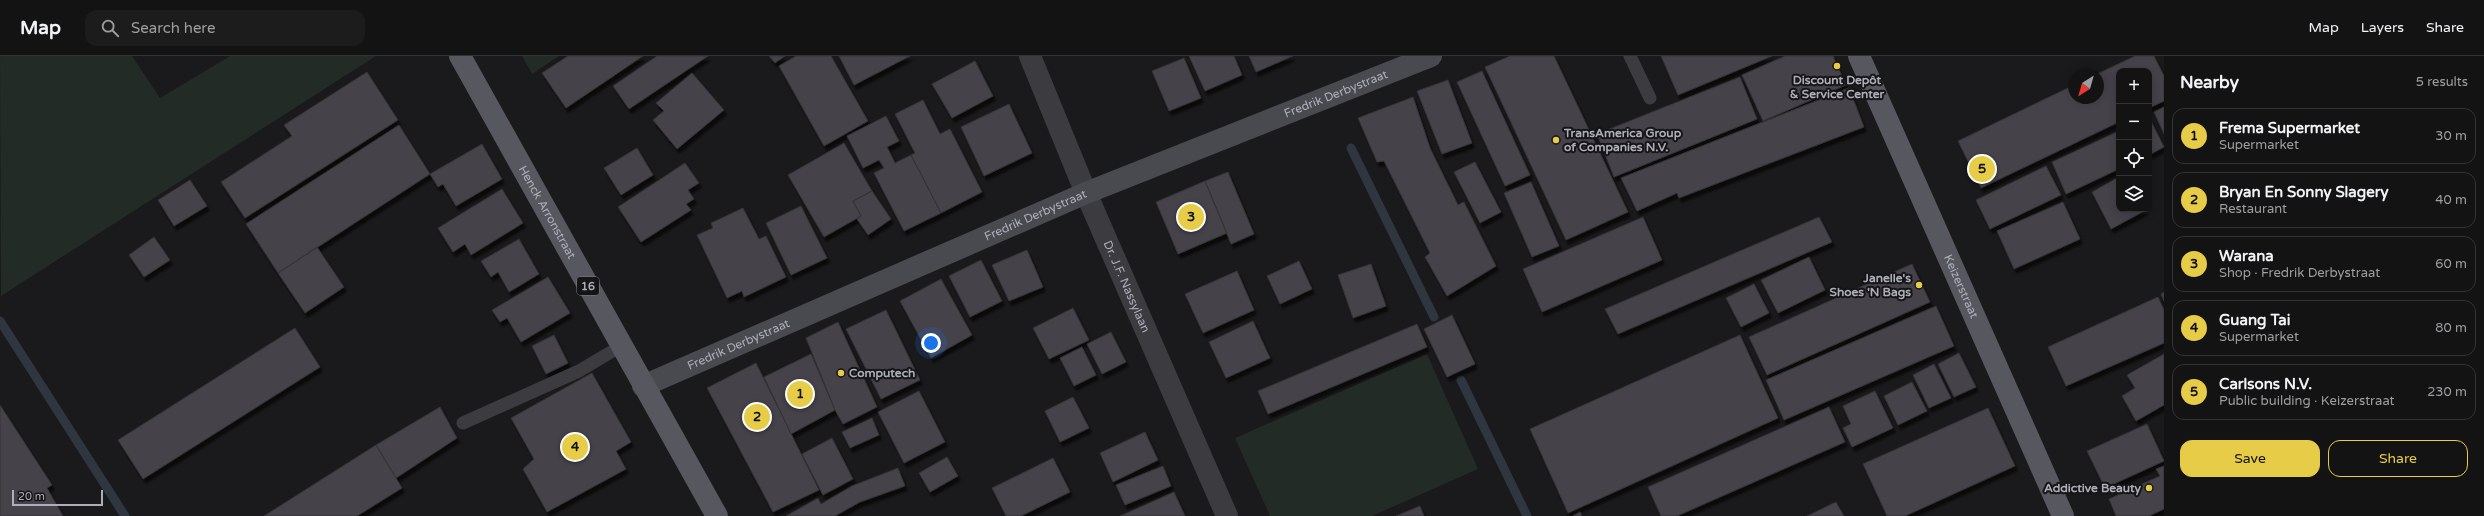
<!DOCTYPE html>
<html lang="en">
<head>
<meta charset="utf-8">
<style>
	body { margin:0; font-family:"Varela Round",sans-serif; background:#1d1c1d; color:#f1f3f6 }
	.controls { position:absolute; right:12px; top:12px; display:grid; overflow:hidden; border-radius:8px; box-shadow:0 2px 10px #0003 }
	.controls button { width:36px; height:36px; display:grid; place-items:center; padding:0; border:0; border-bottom:1px solid #333234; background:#141314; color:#f1f3f6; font:20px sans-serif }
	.compass { position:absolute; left:2068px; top:12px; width:36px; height:36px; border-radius:50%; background:#141314; box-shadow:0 2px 10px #0003; rotate:217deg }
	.scale { position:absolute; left:12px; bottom:10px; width:91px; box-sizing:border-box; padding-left:4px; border:2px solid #adaeba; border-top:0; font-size:11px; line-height:14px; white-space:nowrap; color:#adaeba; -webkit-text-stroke:3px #151416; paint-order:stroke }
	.you { position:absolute; left:931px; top:287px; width:14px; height:14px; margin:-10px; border:3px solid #fff; border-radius:50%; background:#1a73e8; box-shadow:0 0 0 6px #1a73e833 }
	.badge { display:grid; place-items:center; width:26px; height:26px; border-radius:50%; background:#e6cc47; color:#111; font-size:13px; font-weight:700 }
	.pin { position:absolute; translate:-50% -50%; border:2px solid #fff; box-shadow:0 1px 4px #0006 }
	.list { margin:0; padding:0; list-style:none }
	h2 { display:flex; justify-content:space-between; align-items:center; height:52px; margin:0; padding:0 16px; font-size:17px }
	h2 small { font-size:13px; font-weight:400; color:#9d9ea0 }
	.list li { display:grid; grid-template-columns:26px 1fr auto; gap:12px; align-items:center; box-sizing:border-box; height:56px; margin:0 8px 8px; padding:0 8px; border:1px solid #333234; border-radius:12px }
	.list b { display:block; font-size:15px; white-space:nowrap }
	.list p { margin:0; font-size:13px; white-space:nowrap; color:#9d9ea0 }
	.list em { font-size:13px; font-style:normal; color:#9d9ea0 }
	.actions { display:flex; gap:8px; padding:12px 16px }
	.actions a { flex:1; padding:9px 0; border:1px solid #e6cc47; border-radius:12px; text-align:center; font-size:14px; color:#e6cc47 }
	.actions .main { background:#e6cc47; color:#111 }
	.icon { flex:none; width:22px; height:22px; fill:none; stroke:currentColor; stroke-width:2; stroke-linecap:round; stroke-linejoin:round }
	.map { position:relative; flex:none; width:2164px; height:460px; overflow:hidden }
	header { display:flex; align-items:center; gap:24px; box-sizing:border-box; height:56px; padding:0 20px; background:#141314; border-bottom:1px solid #333234 }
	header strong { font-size:19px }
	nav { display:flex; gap:22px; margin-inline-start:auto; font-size:14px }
	.search { width:280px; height:36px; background:#1d1c1d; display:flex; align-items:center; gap:10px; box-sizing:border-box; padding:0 14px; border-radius:12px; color:#9d9ea0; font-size:15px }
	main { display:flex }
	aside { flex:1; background:#141314 }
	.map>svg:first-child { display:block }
</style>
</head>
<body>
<header>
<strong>Map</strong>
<div class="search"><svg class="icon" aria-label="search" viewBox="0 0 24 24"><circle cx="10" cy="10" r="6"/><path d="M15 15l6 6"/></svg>Search here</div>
<nav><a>Map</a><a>Layers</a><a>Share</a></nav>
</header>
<main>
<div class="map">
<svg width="2164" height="460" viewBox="0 0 2164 460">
	<defs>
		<filter id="shadow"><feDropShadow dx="2.5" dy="4.5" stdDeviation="1" flood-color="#0009"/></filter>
	</defs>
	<rect width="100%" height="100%" fill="#1a191b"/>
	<path fill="#232b26" d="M0,0H132L160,42L230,0H376L1,240Z
		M522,0H559L532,18Z
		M1427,298L1478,413L1372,460H1270L1235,382Z"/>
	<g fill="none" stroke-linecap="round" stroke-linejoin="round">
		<path stroke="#30363f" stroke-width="9" d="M1351,92L1434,261
			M0,265L125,460
			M1461,324L1527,460"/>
	</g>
	<path fill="#444348" stroke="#343337" filter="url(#shadow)" d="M568,0H643L566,52L542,17Z
		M657,0H708L629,53L613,30Z
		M769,0H785L775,7Z
		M796,0H831L868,65L824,90L779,10Z
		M839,0H910L854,29Z
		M1189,0H1234L1242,19L1205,35Z
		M1249,0H1293L1256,16Z
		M1510,0H1554L1628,156L1566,184L1485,11Z
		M1661,0H1772L1678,39Z
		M1785,0H1833L1846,29L1763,65L1742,19Z
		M2135,0H2154L2164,20V45L2149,52V15H2119V66L1981,132L1958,85L2074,29V42H2098L2097,18Z
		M1184,2L1201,42L1169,55L1152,15Z
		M975,5L993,40L952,62L932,28Z
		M1482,15L1530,119L1505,130L1457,26Z
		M367,16L398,64L245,162L221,126L292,80L284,69Z
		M692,17L724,54L677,93L653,64L664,55L656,47Z
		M1740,21L1757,63L1614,121L1597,78Z
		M1448,24L1472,87L1442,98L1417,35Z
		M1849,32L1864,71L1679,142L1677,137L1637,155L1621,122Z
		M1413,41L1430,92L1458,149L1464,146L1496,210L1447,240L1425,201L1430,197L1384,105L1377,106L1358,62Z
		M923,44L940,78L950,73L982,136L941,157L911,99L915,97L895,58Z
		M1009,48L1032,97L984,120L961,71Z
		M2164,51V78L2154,56Z
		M886,60L899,85L887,91L895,107L911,99L941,157L904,175L874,117L884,112L879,104L863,112L847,80Z
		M2149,61L2164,91L2149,99Z
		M399,69L430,118L278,217L246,168Z
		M2119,75V113L2066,138L2052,106Z
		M844,87L872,135L853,145L861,160L824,181L788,119Z
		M482,88L502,123L456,150L443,128L438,131L430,118Z
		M637,92L653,119L621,139L604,112Z
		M1475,106L1501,156L1480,167L1454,116Z
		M685,107L699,127L688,134L694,143L686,148L691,154L641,186L618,151Z
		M2046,110L2061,139L1990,173L1976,144Z
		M1228,116L1254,178L1231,188L1205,125Z
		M2119,121V153L2146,154L2111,173L2092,136Z
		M190,124L207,150L174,170L158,144Z
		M1205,125L1227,177L1178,198L1156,146Z
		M1531,126L1559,190L1532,201L1504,137Z
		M502,133L523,167L471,199L465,188L453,196L438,172Z
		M872,135L891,163L868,179L857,163L861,160L853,145Z
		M2063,146L2080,183L2014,213L1997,175Z
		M801,150L827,202L791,219L766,167Z
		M743,152L759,183L766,180L786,221L744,241L742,235L727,242L697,179L713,172L711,167Z
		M1643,161L1662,204L1542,256L1523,213Z
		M1819,161L1832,186L1618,278L1605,253Z
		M154,181L170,204L144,221L129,199Z
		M519,183L539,218L509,236L498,216L491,221L481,205Z
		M317,191L344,231L305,257L278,217Z
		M1027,194L1043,231L1009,245L992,209Z
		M1809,201L1825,234L1778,257L1761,224Z
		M981,204L1002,245L970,261L949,220Z
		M1299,205L1312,233L1280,248L1267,220Z
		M1371,208L1386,250L1353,262L1338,219Z
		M1912,208L1930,246L1767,319L1749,281Z
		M1237,215L1254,254L1203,277L1185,238Z
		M548,221L570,257L521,286L507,262L500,266L492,254Z
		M941,223L972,279L931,302L900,245Z
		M1754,228L1769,257L1741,271L1726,242Z
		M2164,236V245L2161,238Z
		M2158,241L2164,254V287L2066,330L2048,291Z
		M1936,250L1954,290L1784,364L1766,324Z
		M1073,252L1089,284L1049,303L1033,272Z
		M886,254L920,324L881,343L846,273Z
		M1452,259L1475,308L1447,321L1424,273Z
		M1253,265L1270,302L1226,322L1209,286Z
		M838,266L877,351L843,368L835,354L806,282Z
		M1417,268L1427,291L1268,358L1258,335Z
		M295,272L320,311L143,423L118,384Z
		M1111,276L1126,306L1102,318L1087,288Z
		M554,279L568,307L546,318L532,290Z
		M1740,279L1778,362L1568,457L1530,373Z
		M1082,291L1096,319L1074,330L1060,302Z
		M1959,297L1976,331L1954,341L1938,308Z
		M811,298L835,354L791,378L764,321Z
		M2164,298V349L2136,365L2122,340L2135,332L2127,319Z
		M756,307L819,434L773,456L707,332Z
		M1934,308L1951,342L1929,352L1913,319Z
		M592,317L631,386L616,395L626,413L547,456L523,413L534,403L511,362Z
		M1912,326L1927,355L1898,369L1884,340Z
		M919,335L945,386L904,407L878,356Z
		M1875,335L1893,372L1852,391L1843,372L1851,368L1843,350Z
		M1073,341L1089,372L1060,386L1045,355Z
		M0,349L52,429L47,432L63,460H0Z
		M440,351L457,382L396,422L376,389Z
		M1829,351L1845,386L1677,460H1661L1648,431Z
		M1988,352L2015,410L1905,460H1887L1863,408Z
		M872,362L879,379L850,392L842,376Z
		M2147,368L2164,405L2105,432L2087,395Z
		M1145,376L1158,404L1113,426L1100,397Z
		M832,382L853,423L823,439L802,398Z
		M376,389L402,432L357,460H264Z
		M947,401L958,420L930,436L919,417Z
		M1053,402L1070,436L1021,460H1006L992,432Z
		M1163,410L1171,430L1125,449L1116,429Z
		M2164,410V453L2149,460H2116L2109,443L2160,420L2156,413Z
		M898,412L905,430L860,446L835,460H786L818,442L821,448L852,430Z
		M1174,436L1185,460H1120Z
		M1836,446L1844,460H1807Z
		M1420,450L1424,460H1396Z
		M1580,456L1582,460H1573Z"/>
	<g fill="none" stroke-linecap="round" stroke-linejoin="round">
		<path stroke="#3b3b40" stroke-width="13" d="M1630,0L1650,42
			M463,367L579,315L621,290"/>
		<path stroke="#3b3b40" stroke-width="22" id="s1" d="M1030,0L1086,137L1227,460"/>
		<path stroke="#494950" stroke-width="22" id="s2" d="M643,330L1086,137L1431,0"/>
		<g stroke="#57575f" stroke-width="22">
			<path id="s3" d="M460,0L717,460"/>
			<path id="s4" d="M1859,0L2063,460"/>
		</g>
	</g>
	<g fill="#e6cc47" stroke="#151416" stroke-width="1.5">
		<circle cx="1837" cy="10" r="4"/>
		<circle cx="1556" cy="84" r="4"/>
		<circle cx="1919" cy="229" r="4"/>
		<circle cx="841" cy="317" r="4"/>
		<circle cx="2149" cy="432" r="4"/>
	</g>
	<g text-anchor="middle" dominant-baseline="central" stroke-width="4" stroke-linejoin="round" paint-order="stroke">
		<rect fill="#151416" stroke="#7f8089" stroke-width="1" x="577" y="221" width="22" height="18" rx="3"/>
		<g font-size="11" font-weight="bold" fill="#adaeba">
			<text x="588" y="230">16</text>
		</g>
		<g font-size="12" font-weight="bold" fill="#adaeba" stroke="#151416" text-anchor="start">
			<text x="1837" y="24" text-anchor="middle">Discount Depôt<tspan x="1837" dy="14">&amp; Service Center</tspan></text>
			<text x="1564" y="77">TransAmerica Group<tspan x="1564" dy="14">of Companies N.V.</tspan></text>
			<text x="1911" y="222" text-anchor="end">Janelle's<tspan x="1911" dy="14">Shoes 'N Bags</tspan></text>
			<text x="849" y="317">Computech</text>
			<text x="2141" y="432" text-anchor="end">Addictive Beauty</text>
		</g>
		<g font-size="12" fill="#adaeba" stroke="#151416">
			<text stroke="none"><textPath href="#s2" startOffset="752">Fredrik Derbystraat</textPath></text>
			<text stroke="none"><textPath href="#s3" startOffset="179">Henck Arronstraat</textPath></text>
			<text stroke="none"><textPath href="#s2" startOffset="428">Fredrik Derbystraat</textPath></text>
			<text stroke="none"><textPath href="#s4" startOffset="252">Keizerstraat</textPath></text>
			<text stroke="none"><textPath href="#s1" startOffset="250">Dr. J.F. Nassylaan</textPath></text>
			<text stroke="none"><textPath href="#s2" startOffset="104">Fredrik Derbystraat</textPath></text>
		</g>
	</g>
</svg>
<div class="controls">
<button>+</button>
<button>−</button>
<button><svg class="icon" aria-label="locate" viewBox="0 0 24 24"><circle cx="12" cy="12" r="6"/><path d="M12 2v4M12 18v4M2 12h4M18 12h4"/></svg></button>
<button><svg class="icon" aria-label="layers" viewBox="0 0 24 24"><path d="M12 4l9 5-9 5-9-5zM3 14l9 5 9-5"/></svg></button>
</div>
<svg class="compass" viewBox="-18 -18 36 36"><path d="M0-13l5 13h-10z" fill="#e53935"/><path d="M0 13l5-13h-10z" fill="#9d9ea0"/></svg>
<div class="scale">20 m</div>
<div class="you"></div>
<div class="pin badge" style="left:800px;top:338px">1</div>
<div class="pin badge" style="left:757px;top:361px">2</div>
<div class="pin badge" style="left:1191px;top:161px">3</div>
<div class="pin badge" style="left:575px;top:391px">4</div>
<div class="pin badge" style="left:1982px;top:113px">5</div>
</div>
<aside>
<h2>Nearby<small>5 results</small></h2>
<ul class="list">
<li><span class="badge">1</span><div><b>Frema Supermarket</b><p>Supermarket</p></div><em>30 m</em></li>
<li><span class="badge">2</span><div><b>Bryan En Sonny Slagery</b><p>Restaurant</p></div><em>40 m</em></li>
<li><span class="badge">3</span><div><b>Warana</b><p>Shop · Fredrik Derbystraat</p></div><em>60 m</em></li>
<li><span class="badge">4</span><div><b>Guang Tai</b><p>Supermarket</p></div><em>80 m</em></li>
<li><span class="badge">5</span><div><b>Carlsons N.V.</b><p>Public building · Keizerstraat</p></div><em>230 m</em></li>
</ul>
<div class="actions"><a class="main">Save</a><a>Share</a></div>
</aside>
</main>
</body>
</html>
